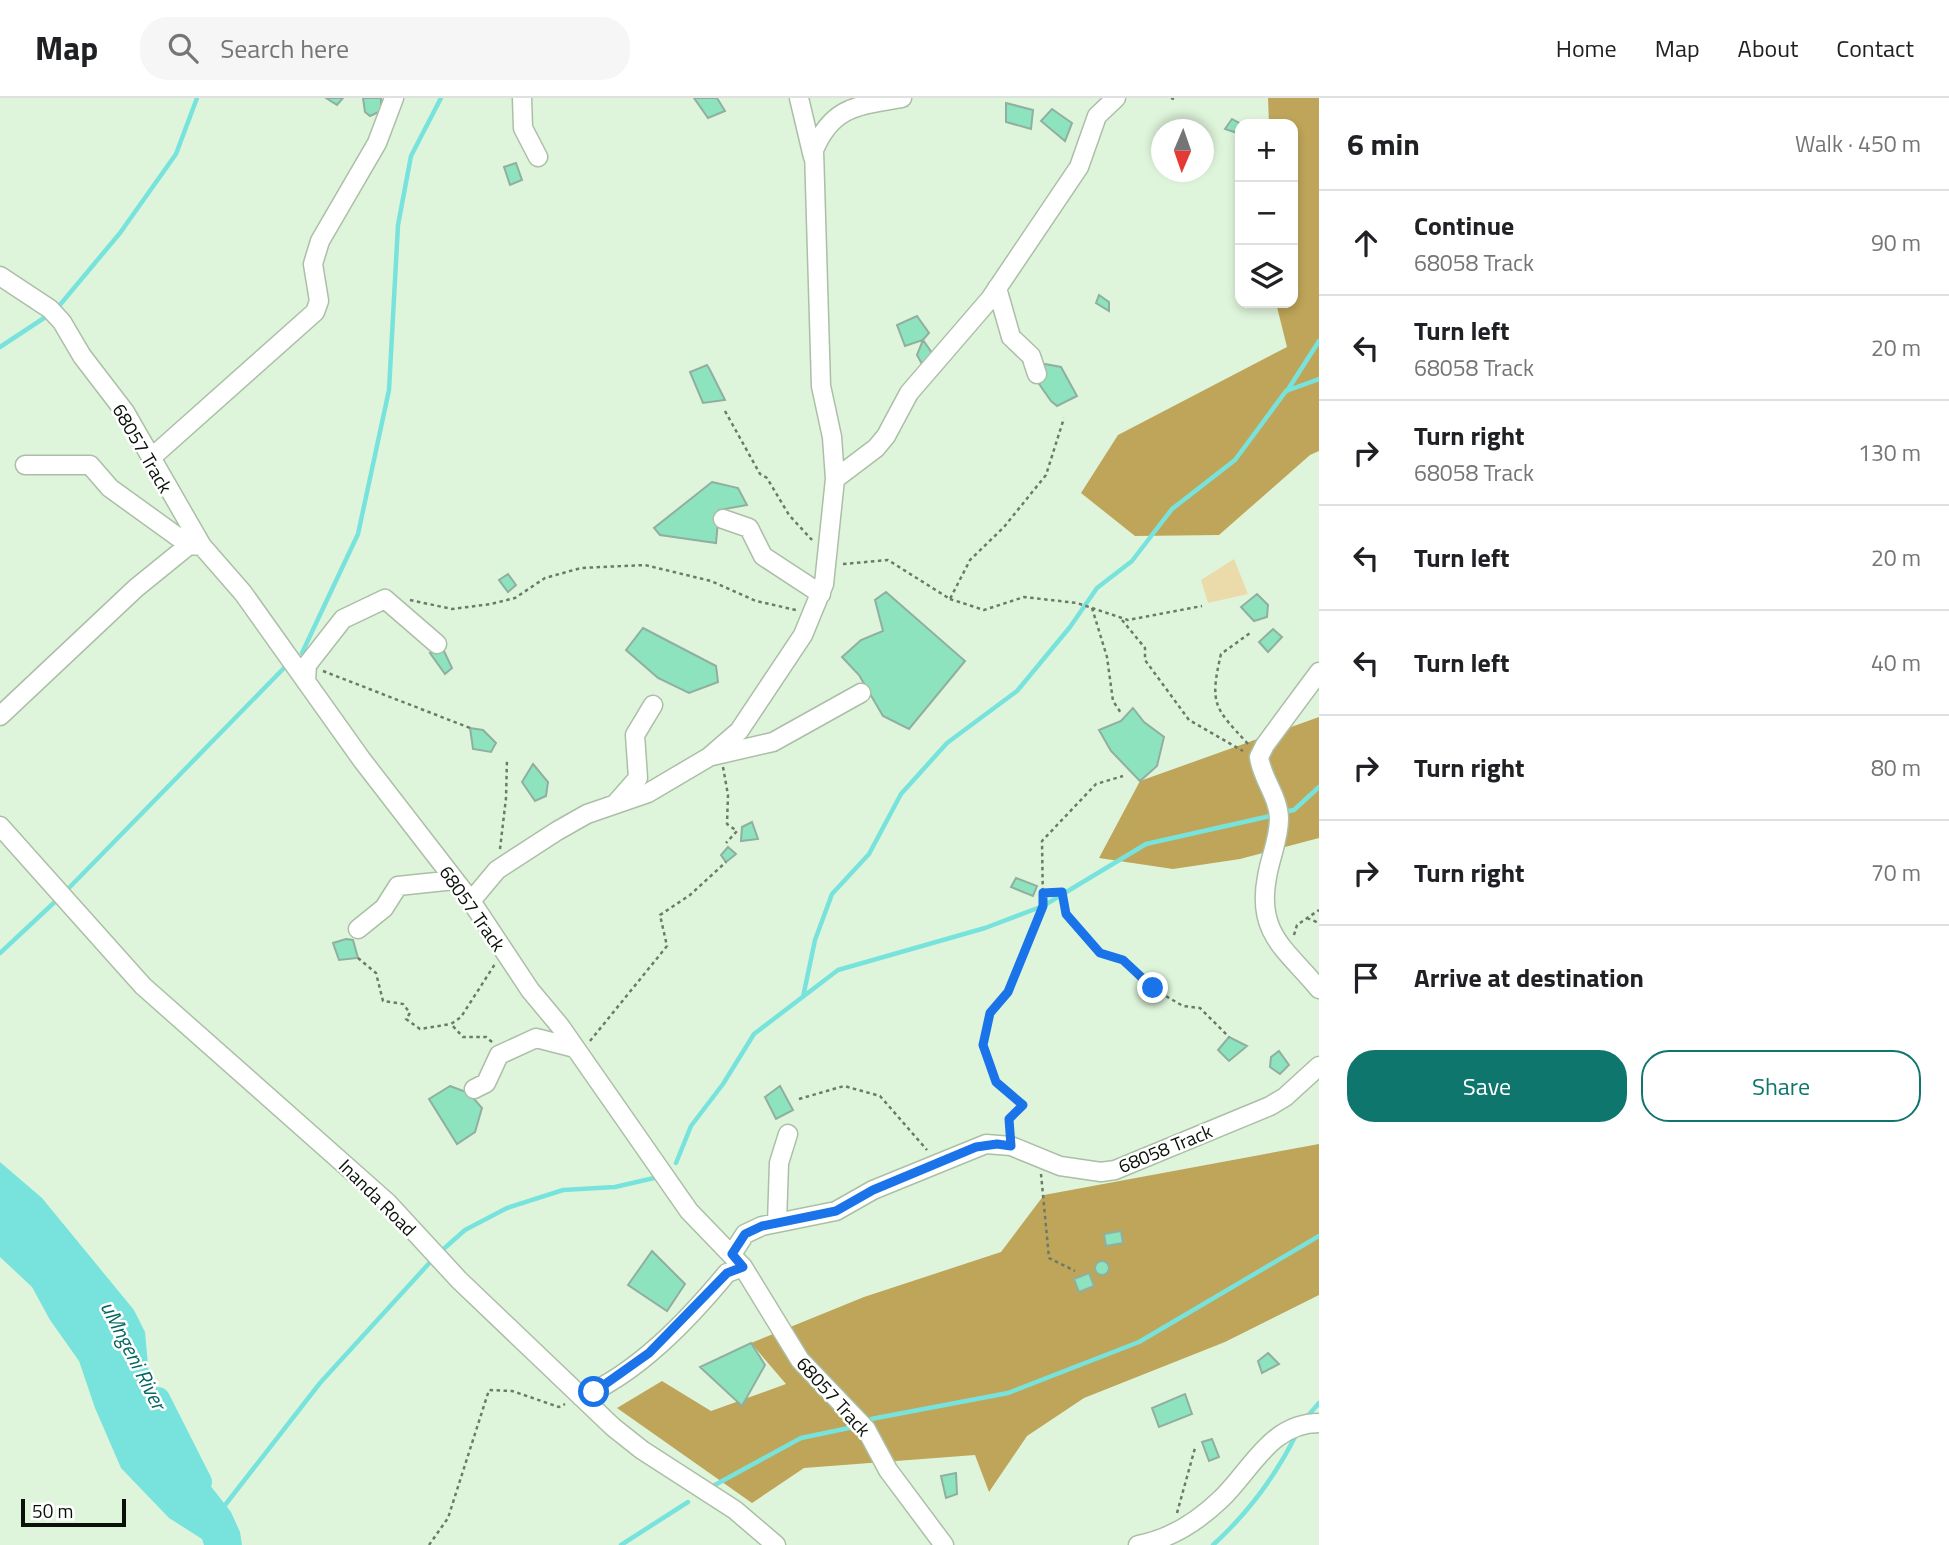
<!DOCTYPE html>
<html lang="en">
<head>
<meta charset="utf-8">
<style>
	body { margin:0; font-family:"Titillium Web",sans-serif; background:#f6f6f6; color:#202124 }
	.controls { position:absolute; right:21px; top:21px; display:grid; overflow:hidden; border-radius:14px; box-shadow:0 4px 10px #0003 }
	.controls button { width:63px; height:63px; display:grid; place-items:center; padding:0; border:0; border-bottom:2px solid #e0e0e0; background:#fff; color:#202124; font:35px sans-serif }
	.compass { position:absolute; left:1151px; top:21px; width:63px; height:63px; border-radius:50%; background:#fff; box-shadow:0 4px 10px #0003; rotate:182deg }
	.scale { position:absolute; left:21px; bottom:18px; width:105px; box-sizing:border-box; padding-left:7px; border:4px solid #091108; border-top:0; font-size:19px; line-height:24px; white-space:nowrap; color:#091108; -webkit-text-stroke:5px #fff; paint-order:stroke }
	.stop { position:absolute; width:21px; height:21px; margin:-16px; border:5px solid #1a73e8; border-radius:50%; background:#fff }
	.stop.end { background:#1a73e8; border-color:#fff; box-shadow:0 2px 7px #0008 }
	.list { margin:0; padding:0; list-style:none }
	h2 { display:flex; justify-content:space-between; align-items:center; height:91px; margin:0; padding:0 28px; font-size:30px }
	h2 small { font-size:23px; font-weight:400; color:#757577 }
	.list li { display:grid; grid-template-columns:46px 1fr auto; gap:21px; align-items:center; box-sizing:border-box; height:105px; padding:0 28px; border-top:2px solid #e0e0e0 }
	.list b { display:block; font-size:26px; white-space:nowrap }
	.list p { margin:0; font-size:23px; white-space:nowrap; color:#757577 }
	.list em { font-size:23px; font-style:normal; color:#757577 }
	.actions { display:flex; gap:14px; padding:21px 28px }
	.actions a { flex:1; padding:16px 0; border:2px solid #0f766e; border-radius:28px; text-align:center; font-size:24px; color:#0f766e }
	.actions .main { background:#0f766e; color:#fff }
	.icon { flex:none; width:38px; height:38px; fill:none; stroke:currentColor; stroke-width:2; stroke-linecap:round; stroke-linejoin:round }
	.map { position:relative; flex:none; width:1319px; height:1447px; overflow:hidden }
	header { display:flex; align-items:center; gap:42px; box-sizing:border-box; height:98px; padding:0 35px; background:#fff; border-bottom:2px solid #e0e0e0 }
	header strong { font-size:33px }
	nav { display:flex; gap:38px; margin-inline-start:auto; font-size:24px }
	.search { width:490px; height:63px; background:#f6f6f6; display:flex; align-items:center; gap:18px; box-sizing:border-box; padding:0 24px; border-radius:28px; color:#757577; font-size:26px }
	main { display:flex }
	aside { flex:1; background:#fff }
	.map>svg:first-child { display:block }
</style>
</head>
<body>
<header>
<strong>Map</strong>
<div class="search"><svg class="icon" aria-label="search" viewBox="0 0 24 24"><circle cx="10" cy="10" r="6"/><path d="M15 15l6 6"/></svg>Search here</div>
<nav><a>Home</a><a>Map</a><a>About</a><a>Contact</a></nav>
</header>
<main>
<div class="map">
<svg width="1319" height="1447" viewBox="0 0 1319 1447">
	<rect width="100%" height="100%" fill="#dff5db"/>
	<path fill="#ebdbaa" d="M1234,461L1248,496L1208,505L1201,482Z"/>
	<path fill="#bea559" d="M1268,0H1319V353L1310,357L1219,437L1135,438L1081,395L1118,337L1287,249L1276,205H1293V26H1269Z
		M1319,619V740L1240,761L1173,771L1099,760L1140,683Z
		M1319,1046V1197L1225,1244L1084,1300L1027,1338L989,1394L975,1357L804,1370L752,1405L617,1310L662,1283L711,1313L786,1286L751,1245L864,1199L1001,1154L1044,1097Z"/>
	<path fill="#78e3dc" d="M0,1064L42,1100L134,1212L145,1234L149,1277L181,1350L231,1414L240,1434L242,1447H204L202,1441L169,1420L121,1370L95,1310L79,1263L50,1222L32,1189L0,1159Z"/>
	<g fill="none" stroke-linecap="round" stroke-linejoin="round">
		<path stroke="#78e3dc" stroke-width="4.5" d="M59,208L120,135L176,56L197,0
			M0,249L44,220
			M1287,293L1319,243
			M302,555L358,436L389,292L398,127L411,58L441,0
			M1283,714L1294,712L1319,689
			M65,794L284,570
			M0,855L59,800
			M803,899L815,842L832,796L869,756L901,696L947,645L1017,593L1070,529L1097,490L1132,463L1172,411L1235,362L1286,293L1319,281
			M676,1065L691,1028L723,986L754,936L838,872L985,830L1043,808L1146,746L1275,717
			M439,1155L465,1132L507,1110L563,1092L615,1089L654,1080
			M1306,1320L1319,1305
			M871,1321L1008,1295L1139,1244L1319,1138
			M713,1388L801,1340L849,1330
			M222,1411L320,1285L433,1161
			M621,1447L688,1404
			M1213,1447C1248,1415 1275,1379 1296,1337"/>
		<path stroke="#78e3dc" stroke-width="24" d="M158,1301L200,1384"/>
	</g>
	<path fill="#8ce3be" stroke="#90afa0" stroke-width="2" d="M326,0H343L337,7Z
		M363,0H381V13L370,18L365,14Z
		M694,0H717L725,13L708,20Z
		M1006,5L1033,12L1031,31L1006,24Z
		M1052,11L1072,25L1065,43L1041,23Z
		M1232,21L1241,26L1237,35L1225,31Z
		M516,65L522,82L510,87L504,69Z
		M1099,197L1109,204V213L1096,205Z
		M917,218L929,235L923,242L905,248L897,227Z
		M923,242L932,255L928,267L922,266L917,257Z
		M1045,266L1061,269L1077,298L1057,308L1051,303L1037,283Z
		M707,267L710,272L725,302L703,305L690,274Z
		M712,384L738,390L747,407L719,412L716,445L660,437L654,430Z
		M508,476L516,487L508,494L499,482Z
		M886,494L965,563L909,631L883,618L859,577L842,559L861,542L883,533L875,502Z
		M1257,496L1268,507L1267,519L1254,523L1241,509Z
		M643,530L716,568L718,584L689,595L658,580L626,552Z
		M1273,531L1282,539L1268,554L1259,544Z
		M443,551L452,570L445,576L430,555Z
		M1133,610L1144,624L1164,639L1157,668L1140,683L1111,653L1099,632L1121,623Z
		M470,630L483,632L496,645L491,654L473,651Z
		M533,666L548,684L546,698L535,703L522,684Z
		M752,724L758,741L741,743L742,729Z
		M728,749L736,756L726,764L721,757Z
		M1016,780L1037,788L1033,798L1011,789Z
		M346,841L353,842L358,860L339,862L333,845Z
		M1229,939L1247,948L1229,963L1218,952Z
		M1279,953L1289,967L1280,976L1270,969L1271,959Z
		M450,988L469,995L482,1010L475,1034L457,1046L429,1001Z
		M780,988L793,1012L776,1021L765,999Z
		M1121,1133L1123,1145L1106,1148L1104,1136Z
		M652,1153L685,1186L667,1213L628,1187Z
		M1095 1170a7 7 0 1 1 14 0a7 7 0 1 1-14 0Z
		M1089,1175L1094,1188L1079,1194L1074,1181Z
		M751,1245L765,1267L742,1308L700,1269Z
		M1268,1255L1279,1266L1262,1275L1258,1263Z
		M1185,1296L1192,1316L1159,1329L1152,1310Z
		M1212,1341L1219,1359L1209,1363L1202,1344Z
		M956,1375L957,1396L946,1400L941,1378Z"/>
	<g fill="none" stroke-linecap="round" stroke-linejoin="round">
		<defs>
			<path id="minor" d="M522,0L523,30L538,59
				M799,0L813,59
				M0,178L50,211L62,224L82,258L125,314L202,448L243,495L362,662L471,803L530,892L560,928L689,1113L743,1169L800,1262L866,1331L888,1372L944,1447
				M997,190L1011,239L1031,258L1037,276
				M151,360L315,214L319,203L313,166L320,143L377,45L394,0
				M25,367H90L110,390L189,447
				M835,381L876,350L886,338L909,295L990,201L1079,69L1097,18L1116,0
				M723,421L749,430L763,458L821,496
				M1319,574L1265,647L1259,659C1262,681 1279,699 1279,721C1279,741 1270,760 1267,779C1256,836 1287,852 1319,891
				M306,583L307,567L343,521L385,501L437,546
				M0,618L136,490L189,447L202,448
				M712,658L773,644L861,595
				M616,705L638,680L635,637L653,607
				M0,728L143,888L388,1105L459,1182L613,1329L642,1352L735,1412L776,1447
				M471,803L497,772L557,733L587,716L648,695L709,659L739,633L803,537L824,486L835,381L832,339L821,288L814,52C833,7 859,8 902,0
				M358,831L384,810L398,788L455,782
				M474,991L486,985L499,957L536,940L575,950
				M777,1125L779,1065L788,1036
				M732,1156L745,1136L762,1128L836,1113L873,1092L986,1046L1011,1048L1060,1068L1101,1074L1115,1072L1270,1008L1285,999L1319,968
				M581,1299C638,1275 688,1222 727,1175L743,1169
				M1138,1447C1171,1441 1197,1424 1221,1401C1252,1371 1271,1325 1319,1325"/>
		</defs>
		<use href="#minor" stroke="#abbfa7" stroke-width="21"/>
		<path stroke="#6c7a69" stroke-width="2.5" stroke-dasharray="3.5 3.5" stroke-linecap="butt" d="M1171,0L1174,1
			M725,313L760,376L767,380L789,417L812,442
			M843,466L888,462L950,501L970,462L1004,429L1046,377L1064,320
			M950,501L984,512L1024,499L1077,505L1128,522L1202,508
			M410,502L452,511L491,506L515,500L545,480L581,470L645,467L711,483L756,503L796,512
			M1092,510L1107,559L1113,603L1121,615
			M1122,522L1145,550V562L1189,622L1243,653
			M323,573L470,630
			M1248,646C1215,610 1209,607 1221,556L1250,535
			M723,669L728,697L727,726L737,733L726,745
			M500,751L506,700L507,661
			M1043,795L1063,794L1066,816L1099,855L1123,862L1152,890L1183,908L1200,910L1229,939
			M1307,820L1319,825
			M1294,837L1297,827L1319,812
			M358,860L376,875L383,903L403,906L410,915L406,921L420,931L451,926
			M590,943L667,848L660,817L690,797L726,764
			M492,944L486,939H463L451,926L461,919L495,866
			M799,1001L844,988L880,998L927,1052
			M1010,1032L1009,1021L1023,1007L996,984L983,947L991,915L1008,894L1043,808L1042,743L1096,686L1123,678
			M1041,1076L1049,1160L1075,1173
			M1177,1415L1195,1350
			M429,1447L448,1420L489,1292L512,1293L559,1309L565,1306"/>
		<use href="#minor" stroke="#fff" stroke-width="18"/>
	</g>
	<g fill="none" stroke-linecap="round" stroke-linejoin="round">
		<path stroke="#1a73e8" stroke-width="9" d="M594,1294L649,1255L727,1175L743,1169L732,1156L745,1136L762,1128L836,1113L873,1092L976,1049L997,1046L1011,1048L1009,1021L1023,1007L996,984L983,947L990,915L1008,894L1043,808V795L1062,794L1066,816L1100,855L1123,862L1153,890"/>
	</g>
	<g text-anchor="middle" dominant-baseline="central" stroke-width="5" stroke-linejoin="round" paint-order="stroke">
		<g font-size="19" fill="#091108" stroke="#fff">
			<text transform="translate(143 350) rotate(60)">68057 Track</text>
			<text transform="translate(473 810) rotate(55)">68057 Track</text>
			<text transform="translate(1165 1050) rotate(-22)">68058 Track</text>
			<text transform="translate(378 1099) rotate(45)">Inanda Road</text>
			<text transform="translate(834 1298) rotate(48)">68057 Track</text>
		</g>
		<g font-size="21" font-style="italic" fill="#056661" stroke="#fff">
			<text transform="translate(134 1257) rotate(63)">uMngeni River</text>
		</g>
	</g>
</svg>
<div class="controls">
<button>+</button>
<button>−</button>
<button><svg class="icon" aria-label="layers" viewBox="0 0 24 24"><path d="M12 4l9 5-9 5-9-5zM3 14l9 5 9-5"/></svg></button>
</div>
<svg class="compass" viewBox="-18 -18 36 36"><path d="M0-13l5 13h-10z" fill="#e53935"/><path d="M0 13l5-13h-10z" fill="#757577"/></svg>
<div class="scale">50 m</div>
<div class="stop" style="left:594px;top:1294px"></div>
<div class="stop end" style="left:1153px;top:890px"></div>
</div>
<aside>
<h2>6 min<small>Walk · 450 m</small></h2>
<ul class="list">
<li><svg class="icon" aria-label="ahead" viewBox="0 0 24 24"><path d="M12 20V5M6 11l6-6 6 6"/></svg><div><b>Continue</b><p>68058 Track</p></div><em>90 m</em></li>
<li><svg class="icon" aria-label="left" viewBox="0 0 24 24"><path d="M17 20v-9H6M10 6l-5 5 5 5"/></svg><div><b>Turn left</b><p>68058 Track</p></div><em>20 m</em></li>
<li><svg class="icon" aria-label="right" viewBox="0 0 24 24"><path d="M7 20v-9h11M14 6l5 5-5 5"/></svg><div><b>Turn right</b><p>68058 Track</p></div><em>130 m</em></li>
<li><svg class="icon" aria-label="left" viewBox="0 0 24 24"><path d="M17 20v-9H6M10 6l-5 5 5 5"/></svg><div><b>Turn left</b></div><em>20 m</em></li>
<li><svg class="icon" aria-label="left" viewBox="0 0 24 24"><path d="M17 20v-9H6M10 6l-5 5 5 5"/></svg><div><b>Turn left</b></div><em>40 m</em></li>
<li><svg class="icon" aria-label="right" viewBox="0 0 24 24"><path d="M7 20v-9h11M14 6l5 5-5 5"/></svg><div><b>Turn right</b></div><em>80 m</em></li>
<li><svg class="icon" aria-label="right" viewBox="0 0 24 24"><path d="M7 20v-9h11M14 6l5 5-5 5"/></svg><div><b>Turn right</b></div><em>70 m</em></li>
<li><svg class="icon" aria-label="arrive" viewBox="0 0 24 24"><path d="M6 21V4h12l-3 4 3 4H6"/></svg><div><b>Arrive at destination</b></div></li>
</ul>
<div class="actions"><a class="main">Save</a><a>Share</a></div>
</aside>
</main>
</body>
</html>
